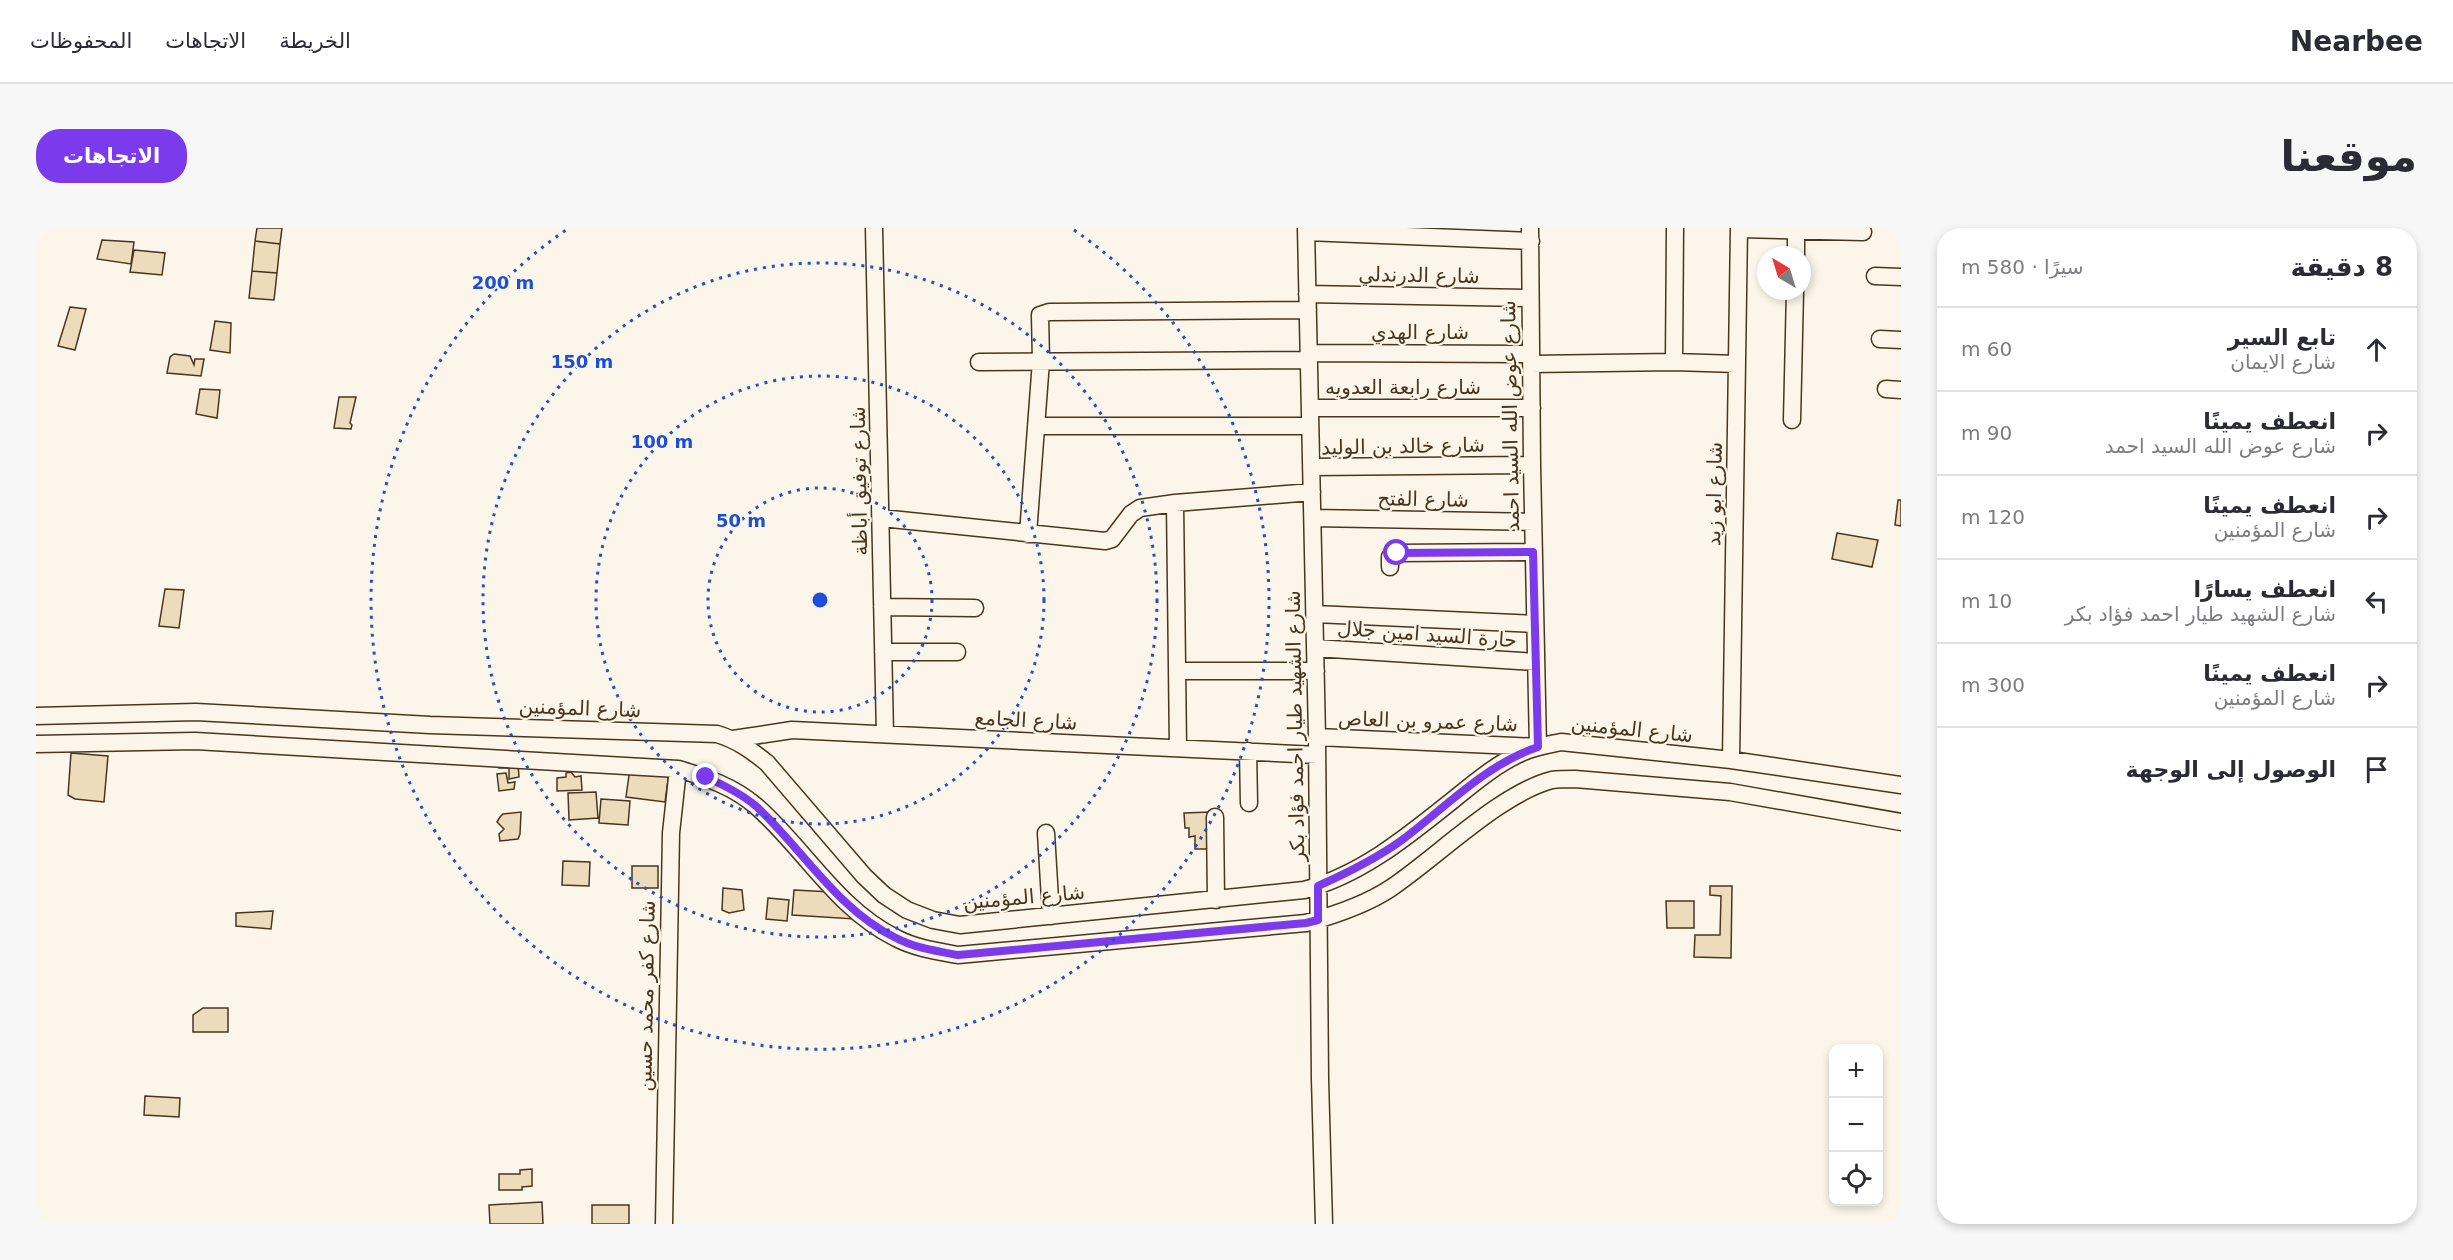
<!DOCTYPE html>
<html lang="ar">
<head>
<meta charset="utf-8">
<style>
	body { margin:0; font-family:"DejaVu Sans","Noto Sans Arabic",sans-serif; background:#f7f7f7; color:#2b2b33; direction:rtl }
	.controls { position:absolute; right:18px; bottom:18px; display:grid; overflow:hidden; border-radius:12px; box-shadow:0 3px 9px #0003 }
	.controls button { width:54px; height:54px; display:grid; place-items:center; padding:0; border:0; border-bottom:2px solid #e1e1e2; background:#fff; color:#2b2b33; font:30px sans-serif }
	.compass { position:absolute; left:1721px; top:18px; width:54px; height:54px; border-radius:50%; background:#fff; box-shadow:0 3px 9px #0003; rotate:322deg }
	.stop { position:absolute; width:18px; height:18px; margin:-14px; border:4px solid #7c3aed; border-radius:50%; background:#fff }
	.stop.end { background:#7c3aed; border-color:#fff; box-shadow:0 2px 6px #0008 }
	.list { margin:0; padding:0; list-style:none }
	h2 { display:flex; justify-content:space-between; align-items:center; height:78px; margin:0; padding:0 24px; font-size:26px }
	h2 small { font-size:20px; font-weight:400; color:#7c7c81 }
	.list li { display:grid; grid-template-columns:39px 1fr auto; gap:18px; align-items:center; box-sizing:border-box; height:84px; padding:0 24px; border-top:2px solid #e1e1e2 }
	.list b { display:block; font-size:22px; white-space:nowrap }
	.list p { margin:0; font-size:20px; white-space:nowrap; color:#7c7c81 }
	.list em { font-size:20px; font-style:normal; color:#7c7c81 }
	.icon { flex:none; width:33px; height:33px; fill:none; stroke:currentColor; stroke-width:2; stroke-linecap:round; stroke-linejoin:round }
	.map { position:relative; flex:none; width:1865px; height:996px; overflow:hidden; direction:ltr; border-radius:24px }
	header { display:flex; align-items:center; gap:36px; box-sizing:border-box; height:84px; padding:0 30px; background:#fff; border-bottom:2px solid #e1e1e2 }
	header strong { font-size:28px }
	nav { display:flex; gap:33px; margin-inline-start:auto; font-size:21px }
	.intro { display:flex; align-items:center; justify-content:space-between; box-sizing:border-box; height:144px; padding:0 36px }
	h1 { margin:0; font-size:42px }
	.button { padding:15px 27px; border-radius:24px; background:#7c3aed; color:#fff; font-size:21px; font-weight:700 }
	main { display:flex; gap:36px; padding:0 36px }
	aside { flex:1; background:#fff; border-radius:24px; box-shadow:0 3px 9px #0003 }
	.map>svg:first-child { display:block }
</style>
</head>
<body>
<header>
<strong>Nearbee</strong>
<nav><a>الخريطة</a><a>الاتجاهات</a><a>المحفوظات</a></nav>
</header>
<div class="intro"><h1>موقعنا</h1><a class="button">الاتجاهات</a></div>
<main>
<aside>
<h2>8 دقيقة<small>سيرًا · 580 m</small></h2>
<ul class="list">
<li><svg class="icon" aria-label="ahead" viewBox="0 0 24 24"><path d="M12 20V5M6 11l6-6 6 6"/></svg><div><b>تابع السير</b><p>شارع الايمان</p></div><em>60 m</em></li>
<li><svg class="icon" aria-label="right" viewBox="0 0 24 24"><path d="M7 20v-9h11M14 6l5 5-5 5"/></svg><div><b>انعطف يمينًا</b><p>شارع عوض الله السيد احمد</p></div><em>90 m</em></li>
<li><svg class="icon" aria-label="right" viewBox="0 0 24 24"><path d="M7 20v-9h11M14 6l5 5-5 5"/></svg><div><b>انعطف يمينًا</b><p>شارع المؤمنين</p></div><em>120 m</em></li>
<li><svg class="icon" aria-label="left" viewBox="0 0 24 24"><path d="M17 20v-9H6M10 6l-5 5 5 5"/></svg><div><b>انعطف يسارًا</b><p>شارع الشهيد طيار احمد فؤاد بكر</p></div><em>10 m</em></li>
<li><svg class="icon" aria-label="right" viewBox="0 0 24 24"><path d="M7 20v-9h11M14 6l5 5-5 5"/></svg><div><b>انعطف يمينًا</b><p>شارع المؤمنين</p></div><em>300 m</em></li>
<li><svg class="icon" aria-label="arrive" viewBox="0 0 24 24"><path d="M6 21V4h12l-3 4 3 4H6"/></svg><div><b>الوصول إلى الوجهة</b></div></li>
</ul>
</aside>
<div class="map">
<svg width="1865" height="996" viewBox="0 0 1865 996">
	<rect width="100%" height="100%" fill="#fbf6e9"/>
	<path fill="#ecdcbc" stroke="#4a3520" stroke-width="1.5" d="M221,0H246L244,16L219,13Z
		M66,12L98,14L95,36L61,31Z
		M219,13L244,16L241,45L216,43Z
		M98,22L129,25L126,47L94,44Z
		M216,43L241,45L238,72L213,70Z
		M34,79L50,81L39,122L22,118Z
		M179,93L195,95L194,125L174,122Z
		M138,126L154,128L158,137L159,131H168L165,148L131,145L134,129Z
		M164,161L184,162L181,190L160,186Z
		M303,169H320L314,195L316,197L315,201L298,200Z
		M1862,272H1865V298L1859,297Z
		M1801,305L1842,312L1836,339L1796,331Z
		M129,361L148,362L143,400L123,398Z
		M35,525L72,528L68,574L39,571L32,567Z
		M463,534L482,536L483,549L473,551V540H463Z
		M594,540L633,544L629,574L590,569Z
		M535,544L539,549L545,548L546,562L521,563V550L530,549V545Z
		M470,545L472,555L479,554L478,561L463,563L461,546Z
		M560,564L562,590L533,592L532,565Z
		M565,571L594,573L592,597L563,595Z
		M485,584L484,606L482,611L464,613L463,606L468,601L461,594L464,589L467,586Z
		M1175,584L1176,621H1159V608L1153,609V600H1149L1148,585Z
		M527,633L554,634L553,658L526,657Z
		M596,638H622V660H596Z
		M1674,658H1696L1695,730L1658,729L1659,707H1684L1685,668L1674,667Z
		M687,660L706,662L708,682L693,685L686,682Z
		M758,662L796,664L818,691L756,687Z
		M732,670L753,672L751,693L730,691Z
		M1630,673H1658V700H1631Z
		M237,683L235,701L200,698V685Z
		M167,780H192V804H157V787Z
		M109,868L144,870L143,889L108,887Z
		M496,941V958L486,959V962H463V946H484V942Z
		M506,974L507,996H454L453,977Z
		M556,977H593V996H556Z"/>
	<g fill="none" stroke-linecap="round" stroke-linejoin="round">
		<defs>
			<path id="minor" d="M838,0L849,506
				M1270,0L1281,509L1284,851L1288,996
				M1703,1L1827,4
				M1270,4L1495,13
				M1760,27V0
				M1839,48L1865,49
				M1271,66L1493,70
				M1844,111L1865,112
				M1273,125L1495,126
				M943,134L1273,132
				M1638,134L1639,0
				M1495,136L1638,134L1701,136
				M1850,161L1865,162
				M1274,180H1496
				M1756,192L1759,63
				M1000,198H1274
				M1275,239L1496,237
				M1139,275L1142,520
				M845,290L1069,313L1076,311L1095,286L1104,280L1139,275L1276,264
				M1277,290L1497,294
				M992,306L1005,133L1004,87L1013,84L1272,82
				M1354,339V329L1361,325L1497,324
				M846,379L939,380
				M1279,386L1499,396
				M1279,420L1500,434
				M847,424H921
				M1141,443H1280
				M0,488L160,484L394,497L681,506C701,512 715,522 731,535L828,648L848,667L871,682L897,692L924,697L1268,662C1325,647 1372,608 1417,572C1438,555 1459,537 1485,525C1497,519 1511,517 1525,514L1695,532L1865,557
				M1281,509L1502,519L1496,237L1494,0
				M697,511L756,502L1281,527
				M0,516L159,513L642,541C670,549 698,559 720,578C768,620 801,681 860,710C879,720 900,723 922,727L1270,695C1299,687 1331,676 1355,660C1401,629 1465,565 1516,552C1523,551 1532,551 1539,551L1694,564L1865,594
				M1212,523L1213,575
				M1695,532L1703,0
				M1179,589L1180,672
				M1010,605L1015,688
				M628,996L635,605L642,541"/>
		</defs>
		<use href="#minor" stroke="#4a3520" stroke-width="19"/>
		<use href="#minor" stroke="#fbf6e9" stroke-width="16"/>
	</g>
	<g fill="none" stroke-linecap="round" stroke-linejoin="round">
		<path stroke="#7c3aed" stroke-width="8" d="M670,549C687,557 706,566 721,579C767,622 802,682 860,710C879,720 900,723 922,727L1270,695L1282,692V658C1311,645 1340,631 1366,612C1410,579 1449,537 1502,519L1497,324L1361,325"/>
	</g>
	<g fill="none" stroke="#1d4ed8" stroke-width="3" stroke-dasharray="3 6">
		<circle cx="784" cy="372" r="112"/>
		<circle cx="784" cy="372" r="224"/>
		<circle cx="784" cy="372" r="337"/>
		<path d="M1038 2A449 449 0 1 1 530 2"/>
	</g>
	<g text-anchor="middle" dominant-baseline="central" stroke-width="4.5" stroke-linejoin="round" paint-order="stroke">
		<g font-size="20" fill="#4a3520" stroke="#fbf6e9">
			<text transform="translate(1383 47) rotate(1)">شارع الدرندلي</text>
			<text x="1384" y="104">شارع الهدي</text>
			<text x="1367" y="159">شارع رابعة العدويه</text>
			<text transform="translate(1474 188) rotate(-91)">شارع عوض الله السيد احمد</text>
			<text transform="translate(1367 218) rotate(-1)">شارع خالد بن الوليد</text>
			<text transform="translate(823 253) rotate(-91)">شارع توفيق أباظة</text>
			<text transform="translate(1678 266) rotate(-89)">شارع ابو زيد</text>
			<text transform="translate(1387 271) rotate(1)">شارع الفتح</text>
			<text transform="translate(1391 406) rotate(4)">حارة السيد امين جلال</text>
			<text transform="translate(544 480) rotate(2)">شارع المؤمنين</text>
			<text transform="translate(990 492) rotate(3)">شارع الجامع</text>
			<text transform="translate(1392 493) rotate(2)">شارع عمرو بن العاص</text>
			<text transform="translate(1259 498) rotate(-91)">شارع الشهيد طيار احمد فؤاد بكر</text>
			<text transform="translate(1596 501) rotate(6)">شارع المؤمنين</text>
			<text transform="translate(988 669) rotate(-5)">شارع المؤمنين</text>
			<text transform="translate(610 768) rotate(-89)">شارع كفر محمد حسين</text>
		</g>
	</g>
	<circle cx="784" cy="372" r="9" fill="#1d4ed8" stroke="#fbf6e9" stroke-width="3"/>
	<g font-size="18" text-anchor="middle" font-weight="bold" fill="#1d4ed8" stroke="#fbf6e9" stroke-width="4.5" stroke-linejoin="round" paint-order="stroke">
		<text x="467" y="61">200 m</text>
		<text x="546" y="140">150 m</text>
		<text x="626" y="220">100 m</text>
		<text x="705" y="299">50 m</text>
	</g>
</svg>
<div class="controls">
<button>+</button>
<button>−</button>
<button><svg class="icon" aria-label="locate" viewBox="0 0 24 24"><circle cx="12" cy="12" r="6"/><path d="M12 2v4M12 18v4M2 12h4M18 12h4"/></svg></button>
</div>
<svg class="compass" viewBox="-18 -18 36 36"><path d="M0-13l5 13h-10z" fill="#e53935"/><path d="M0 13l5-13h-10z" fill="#7c7c81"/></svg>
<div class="stop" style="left:1361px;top:325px"></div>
<div class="stop end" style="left:670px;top:549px"></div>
</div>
</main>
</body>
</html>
